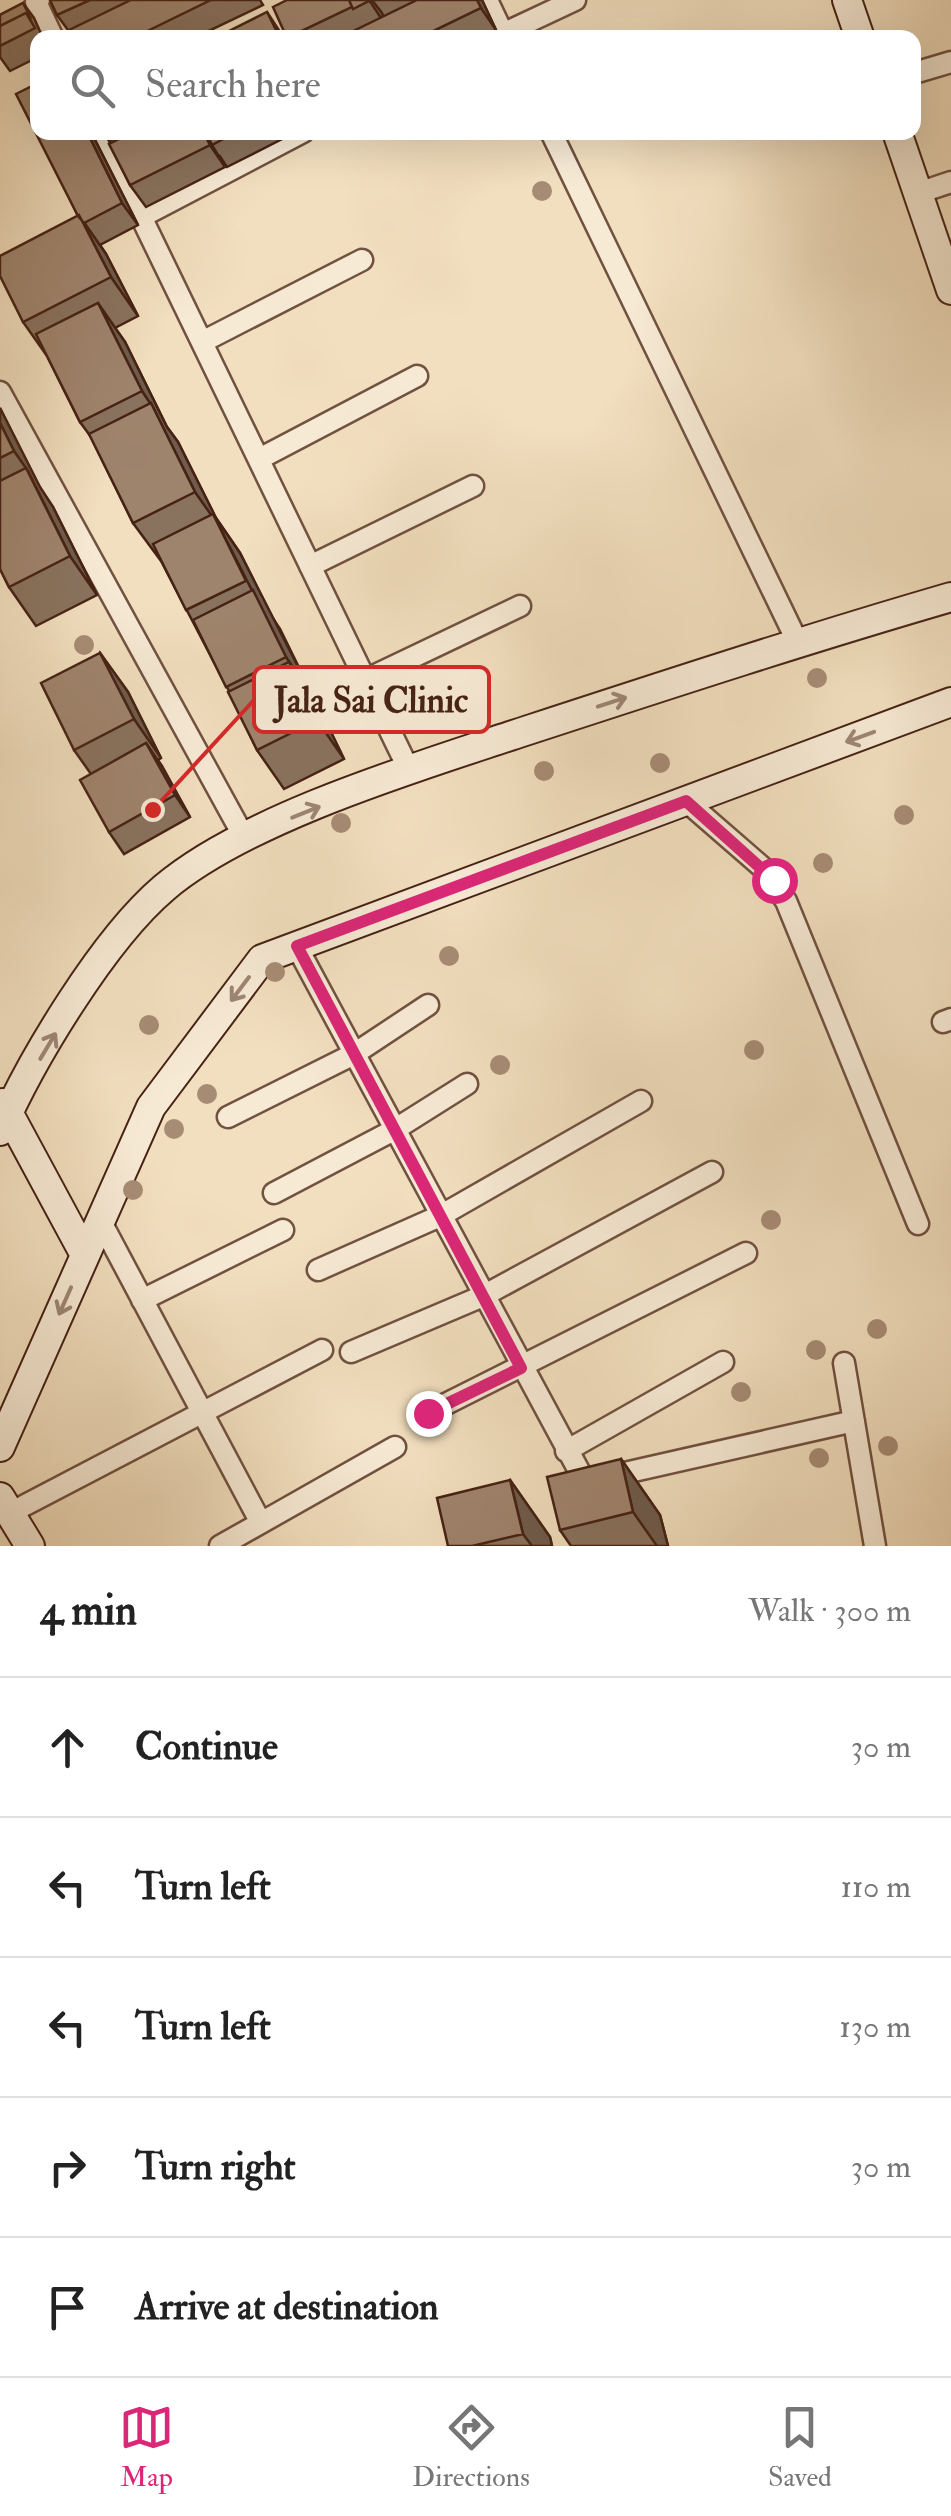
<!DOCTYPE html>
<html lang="en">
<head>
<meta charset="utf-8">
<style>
	body { margin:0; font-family:"IM FELL Double Pica",serif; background:#f2f2f2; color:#222 }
	.stop { position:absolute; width:30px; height:30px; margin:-22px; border:8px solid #db2777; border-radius:50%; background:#fff }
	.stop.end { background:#db2777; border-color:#fff; box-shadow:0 2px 10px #0008 }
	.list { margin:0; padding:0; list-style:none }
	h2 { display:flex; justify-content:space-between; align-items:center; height:130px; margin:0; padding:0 40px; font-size:42px }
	h2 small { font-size:32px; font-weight:400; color:#767676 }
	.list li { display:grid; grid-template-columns:65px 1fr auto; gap:30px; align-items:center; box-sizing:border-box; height:140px; padding:0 40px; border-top:2px solid #e0e0e0 }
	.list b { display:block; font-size:38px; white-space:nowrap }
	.list em { font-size:32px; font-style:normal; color:#767676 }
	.icon { flex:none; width:55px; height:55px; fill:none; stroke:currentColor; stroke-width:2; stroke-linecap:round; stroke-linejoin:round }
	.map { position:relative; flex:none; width:951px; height:1546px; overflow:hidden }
	.search { position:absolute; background:#fff; box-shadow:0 10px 40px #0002; left:30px; right:30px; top:30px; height:110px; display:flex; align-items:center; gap:25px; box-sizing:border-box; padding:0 35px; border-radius:20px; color:#767676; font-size:38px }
	.sheet { height:830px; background:#fff }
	nav { display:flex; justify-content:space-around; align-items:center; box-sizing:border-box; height:140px; border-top:2px solid #e0e0e0; background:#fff; font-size:28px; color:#767676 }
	nav a { display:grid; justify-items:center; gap:5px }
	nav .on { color:#db2777 }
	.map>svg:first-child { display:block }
</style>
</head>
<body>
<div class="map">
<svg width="951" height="1546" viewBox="0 0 951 1546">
	<rect width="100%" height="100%" fill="#f2dfbf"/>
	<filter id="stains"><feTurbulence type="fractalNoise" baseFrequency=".002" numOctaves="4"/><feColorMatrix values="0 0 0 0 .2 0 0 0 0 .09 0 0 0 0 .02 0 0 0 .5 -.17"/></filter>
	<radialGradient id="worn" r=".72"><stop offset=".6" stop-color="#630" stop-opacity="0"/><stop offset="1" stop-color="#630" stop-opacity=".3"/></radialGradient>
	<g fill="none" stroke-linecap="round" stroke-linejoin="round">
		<defs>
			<path id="street" d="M39,0L36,2L53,38
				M487,0L505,38
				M494,38L575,0
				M914,73L951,62
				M100,132L409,770
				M551,132L797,641
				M921,192L951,182
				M141,217L303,132
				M202,342L362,260
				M0,392L244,837
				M259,459L417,376
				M310,566L473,486
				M365,680L520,606
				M686,801L762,867L786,901L918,1224
				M297,947L585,1482L854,1421
				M943,1022L951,1019
				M228,1117L354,1054L428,1005
				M274,1193L394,1130L467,1084
				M100,1220L261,1523
				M318,1270L440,1216L641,1101
				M142,1300L283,1230
				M351,1352L483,1296L712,1172
				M844,1363L875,1546
				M428,1413L746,1253
				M566,1451L723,1362
				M10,1513L322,1350
				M220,1546L395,1447"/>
			<path id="secondary" d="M847,0L860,38
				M897,132L951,290
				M3,1103L85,1255
				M0,1131C32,1058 104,939 164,888C244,820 410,769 510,736C657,688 803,640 951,597
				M0,1447L151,1107L262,959L951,702
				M0,1497L30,1546"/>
		</defs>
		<use href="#street" stroke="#715140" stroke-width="25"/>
		<use href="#secondary" stroke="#462215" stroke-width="32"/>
		<use href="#street" stroke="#f7ead5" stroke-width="20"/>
		<use href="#secondary" stroke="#f7ead5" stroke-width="28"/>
	</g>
	<g fill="#a78c75">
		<circle cx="542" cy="191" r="10"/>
		<circle cx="84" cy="645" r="10"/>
		<circle cx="817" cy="678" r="10"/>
		<circle cx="660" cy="763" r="10"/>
		<circle cx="544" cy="771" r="10"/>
		<circle cx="904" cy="815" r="10"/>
		<circle cx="341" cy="823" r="10"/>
		<circle cx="823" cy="863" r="10"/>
		<circle cx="449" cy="956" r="10"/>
		<circle cx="275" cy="972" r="10"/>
		<circle cx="149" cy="1025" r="10"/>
		<circle cx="754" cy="1050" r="10"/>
		<circle cx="500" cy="1065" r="10"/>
		<circle cx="207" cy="1094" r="10"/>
		<circle cx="174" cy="1129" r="10"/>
		<circle cx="133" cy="1190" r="10"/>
		<circle cx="771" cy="1220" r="10"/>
		<circle cx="877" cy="1329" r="10"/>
		<circle cx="816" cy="1350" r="10"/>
		<circle cx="741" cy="1392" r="10"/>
		<circle cx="888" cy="1446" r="10"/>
		<circle cx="819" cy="1458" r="10"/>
	</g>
	<path fill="#89725e" stroke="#462215" stroke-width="2.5" d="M50,0H260L263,5L194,38H70L68,30L57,15Z
		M287,0H482L496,30L480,38H287Z
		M23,3L34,18L43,38H38V57L10,71L0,57V15Z
		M38,132H91L138,225L100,245L106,254L138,316L115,328L125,342L167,427L178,442L216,518L240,553L272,617L280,629L344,759L284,789L257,750L229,691L161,561L133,523L91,437L80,422L47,356L23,322L78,216Z
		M105,132H296L227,167L219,155L225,167L146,207L130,185Z
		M0,408L40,488L53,507L97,595L36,626L9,587L0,569Z
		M100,653L128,692L161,758L158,760L190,817L124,854L109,832L91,774L74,750Z
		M621,1459L660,1515L668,1546H571L560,1530Z
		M510,1480L550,1537L552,1546H448Z"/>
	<path fill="#6f5c4c" stroke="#462215" stroke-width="2.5" d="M369,0H372L382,13L389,30Z
		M477,0H482L496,30L481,8Z
		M267,12L284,38H280Z
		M87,132H91L138,225L122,203Z
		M203,132H208L212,145L225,167L210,145Z
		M79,215L106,254L138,316L111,277Z
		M98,303L125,342L167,427L178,442L216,518L240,553L313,696L286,657L219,526L195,492L152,406L142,391Z
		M0,408L40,487L53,507L97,595L70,556L28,471L14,451L0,423Z
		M100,653L128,692L161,758L134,719Z
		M289,662L316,701L344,759L317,720Z
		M146,743L162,766L190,817L175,795Z
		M621,1459L660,1515L668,1546H657L633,1512Z
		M510,1480L550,1537L552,1546H532L523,1534Z"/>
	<path fill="#9f846d" stroke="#462215" stroke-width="2.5" d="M50,0H90L57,15Z
		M131,0H211L133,38H70L67,31Z
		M287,0H349L352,7L287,38L273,7Z
		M349,0H369V1L353,9Z
		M417,0H477L481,8L419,38H339Z
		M23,3L31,19L26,13L0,26V15Z
		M267,12L280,38H215Z
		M26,13L35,28L0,46V26Z
		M38,83V132H87L122,203L84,223L78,216L16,94Z
		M105,132H126L109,141Z
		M133,132H203L210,145L130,185L109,144Z
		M206,132H236L212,145Z
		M79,215L111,277L23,322L0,276V256Z
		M98,303L142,391L80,422L36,334Z
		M151,403L195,492L133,523L89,434Z
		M0,423L14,451L0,458Z
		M26,468L70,556L9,587L0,569V481Z
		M213,514L246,581L186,610L153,544Z
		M253,590L286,657L226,687L193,620Z
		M100,653L134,719L74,750L41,683Z
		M289,662L317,720L257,750L228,692Z
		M146,743L175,795L109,832L80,780Z
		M621,1459L633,1512L560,1530L547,1477Z
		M510,1480L523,1534L472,1546H448L437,1498Z"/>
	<defs><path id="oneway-shaft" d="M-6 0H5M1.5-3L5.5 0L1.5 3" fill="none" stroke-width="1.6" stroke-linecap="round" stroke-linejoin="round" transform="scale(2.5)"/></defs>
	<g stroke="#9e8675">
		<use href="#oneway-shaft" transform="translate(612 702) rotate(-18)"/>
		<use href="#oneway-shaft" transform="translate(860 737) rotate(160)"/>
		<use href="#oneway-shaft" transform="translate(306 812) rotate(-22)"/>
		<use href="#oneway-shaft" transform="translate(240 989) rotate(127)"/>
		<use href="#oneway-shaft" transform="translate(48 1046) rotate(-59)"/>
		<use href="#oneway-shaft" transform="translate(65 1301) rotate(114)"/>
	</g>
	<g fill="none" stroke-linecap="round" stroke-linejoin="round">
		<path stroke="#db2777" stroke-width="12" d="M428,1413L521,1368L297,946L686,801L774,880"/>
	</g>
	<path fill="none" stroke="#d62828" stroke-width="4" d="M153 810L254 700"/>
	<circle fill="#d62828" stroke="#f7ead5" stroke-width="4" cx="153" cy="810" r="10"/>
	<rect fill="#f7ead5" stroke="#d62828" stroke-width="4" x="254" y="667" width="235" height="65" rx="10"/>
	<g font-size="35" text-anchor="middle" font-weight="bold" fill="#462215">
		<text x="371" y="712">Jala Sai Clinic</text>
	</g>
	<rect width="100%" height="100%" filter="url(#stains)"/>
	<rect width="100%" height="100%" fill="url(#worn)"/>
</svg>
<div class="stop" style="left:774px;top:880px"></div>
<div class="stop end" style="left:428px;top:1413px"></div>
<div class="search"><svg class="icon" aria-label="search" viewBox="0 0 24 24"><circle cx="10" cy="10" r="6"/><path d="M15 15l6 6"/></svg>Search here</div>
</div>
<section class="sheet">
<h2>4 min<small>Walk · 300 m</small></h2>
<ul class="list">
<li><svg class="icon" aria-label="ahead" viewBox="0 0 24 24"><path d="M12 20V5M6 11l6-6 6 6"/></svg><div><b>Continue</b></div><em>30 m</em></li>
<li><svg class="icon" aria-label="left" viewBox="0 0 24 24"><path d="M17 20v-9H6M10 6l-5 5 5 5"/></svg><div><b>Turn left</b></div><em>110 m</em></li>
<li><svg class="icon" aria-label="left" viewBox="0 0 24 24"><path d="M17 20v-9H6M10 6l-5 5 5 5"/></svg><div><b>Turn left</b></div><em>130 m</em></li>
<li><svg class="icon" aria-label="right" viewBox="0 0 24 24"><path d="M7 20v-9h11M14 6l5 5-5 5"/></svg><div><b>Turn right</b></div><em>30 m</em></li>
<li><svg class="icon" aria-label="arrive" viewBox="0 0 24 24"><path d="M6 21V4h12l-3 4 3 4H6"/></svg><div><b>Arrive at destination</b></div></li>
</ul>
</section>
<nav>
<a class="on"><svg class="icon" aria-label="map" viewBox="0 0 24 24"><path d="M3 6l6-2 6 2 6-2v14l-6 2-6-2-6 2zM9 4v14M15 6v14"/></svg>Map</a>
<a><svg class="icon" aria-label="directions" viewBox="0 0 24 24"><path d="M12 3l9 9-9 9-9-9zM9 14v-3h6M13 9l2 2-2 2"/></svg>Directions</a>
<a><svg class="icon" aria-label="saved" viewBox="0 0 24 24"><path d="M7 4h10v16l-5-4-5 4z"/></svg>Saved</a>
</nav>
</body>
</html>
